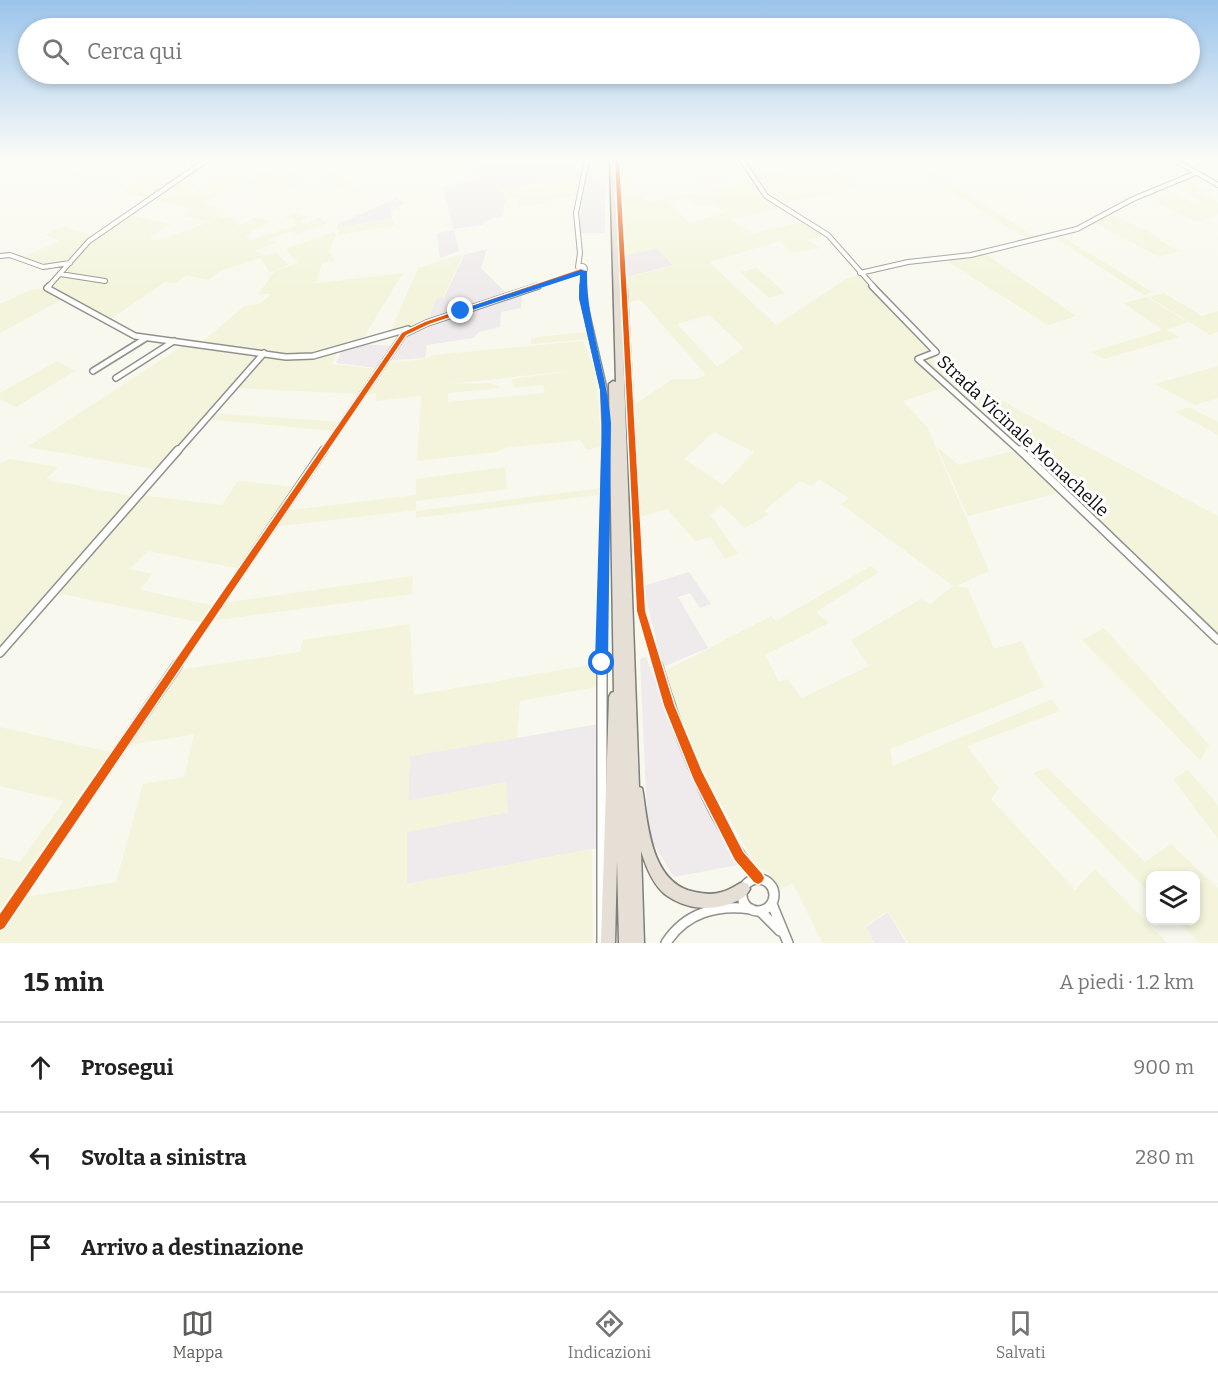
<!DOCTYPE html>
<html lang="it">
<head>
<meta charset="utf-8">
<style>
	body { margin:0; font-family:Bitter,serif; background:#f2f2f2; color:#222 }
	.controls { position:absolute; right:18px; bottom:18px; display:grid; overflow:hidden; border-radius:12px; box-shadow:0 3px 9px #0003 }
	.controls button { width:54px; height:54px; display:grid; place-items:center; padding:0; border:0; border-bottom:2px solid #e0e0e0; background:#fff; color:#222; font:30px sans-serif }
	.stop { position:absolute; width:18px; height:18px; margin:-14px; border:4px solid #1a73e8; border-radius:50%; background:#fff }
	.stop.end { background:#1a73e8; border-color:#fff; box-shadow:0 2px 6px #0008 }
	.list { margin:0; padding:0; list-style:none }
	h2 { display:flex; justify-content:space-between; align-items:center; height:78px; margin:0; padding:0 24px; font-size:26px }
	h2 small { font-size:20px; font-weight:400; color:#767676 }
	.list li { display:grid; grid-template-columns:39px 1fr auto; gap:18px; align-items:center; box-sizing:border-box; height:90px; padding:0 24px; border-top:2px solid #e0e0e0 }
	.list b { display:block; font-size:22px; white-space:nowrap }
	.list em { font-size:20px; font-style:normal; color:#767676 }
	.icon { flex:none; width:33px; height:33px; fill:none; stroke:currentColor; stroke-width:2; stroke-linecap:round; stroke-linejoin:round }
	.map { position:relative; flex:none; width:1218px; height:943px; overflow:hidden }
	.search { position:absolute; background:#fff; box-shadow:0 3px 9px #0003; left:18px; right:18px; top:18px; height:66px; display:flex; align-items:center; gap:15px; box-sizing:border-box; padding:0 21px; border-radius:33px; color:#767676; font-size:22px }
	.sheet { height:348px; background:#fff }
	nav { display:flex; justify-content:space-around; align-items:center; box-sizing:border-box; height:84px; border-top:2px solid #e0e0e0; background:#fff; font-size:16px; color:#767676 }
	nav a { display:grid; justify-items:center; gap:3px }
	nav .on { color:#5d5d5a }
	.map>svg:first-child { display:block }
</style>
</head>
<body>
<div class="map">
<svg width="1218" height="943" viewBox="0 0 1218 943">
	<rect width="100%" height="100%" fill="#f8f8ee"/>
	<path fill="#efeaeb" d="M495,159H584L579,180L501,187L506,200L502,216L486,221L482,225L453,229L443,187L482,179L465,171Z
		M586,172H594V177H605V233H578Z
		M397,198L404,203L391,211L392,219L337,228L338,224Z
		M454,230L459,251L440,258L437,233Z
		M657,248L673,265L624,278L623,256Z
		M487,249L481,268L508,295L522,292L521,308L501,312L500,327L479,332L473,338L427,345L425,358L382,361L377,368L336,363L343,347L355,344L397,346L407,332L426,324L437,298H444L464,255Z
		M689,572L711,604L700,608L690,593L678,597L708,648L663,667L643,586Z
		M646,657L680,743L738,865L674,877L653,843L647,815L640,659Z
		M599,724L597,848L407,884V832L508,812L505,782L408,801L410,756Z
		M888,912L906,943H874L866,927Z"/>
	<path fill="#f3f4db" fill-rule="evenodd" d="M112,159H127L145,167L164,159H240L263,172L270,170L267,167L275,164L308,182L271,195L246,183L216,196L205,204L224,210L215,215L232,219L239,226L255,217L271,221L257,230H250L253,232L246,236L250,240L297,225L292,222L295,220L285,217L294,213L307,217L300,221L302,223L307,224L319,217L327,223L291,237L296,233L293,231L265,240L277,242L255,251L264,255L276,253L289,265L270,272L260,258L223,270L207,280L186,275L176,283L165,282L108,321L65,298L0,333V304L31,290L47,288L95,237L126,214L171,224L149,238L155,241L211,222L182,216L191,209L123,192L128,189L50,171L56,169L129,185L141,180L137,178L148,173ZM194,169H220L235,176L204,183L189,193L197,185L183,177Z
		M1171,159L1193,172V175L1184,178L1139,160Z
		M309,161L362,191L350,195L297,166Z
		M638,162L630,176L631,183L625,184L635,193L743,174L746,176L642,194L646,202L755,180L752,174L800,167L798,163L811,162L814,166L830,165L859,188L778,204L781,208L730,219L753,234L806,221L824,236L807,240L821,248L791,253L780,241L709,262L776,325L848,278L862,275L936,352L929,356L1015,408L1218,516V634L1148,574L1062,492L968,516L937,447L959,465L1017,450L948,386L903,401L927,427L989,571L956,586L968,588L994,649L1022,641L1044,687L890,749L893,766L1052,699L1060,711L967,746L999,788L991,799L1075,890L1095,869L1167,943H908L888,911L865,926L873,943H822L793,883L779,890L769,873L757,867L693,755L659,674L771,616L776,621L871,566L879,572L816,612L829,623L765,655L779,682L787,679L802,698L869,666L851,640L921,599L930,604L953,586L841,504L849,498L819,479L812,486L800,481L764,511L769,514L745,528L721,505L710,515L738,553L725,559L711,537L695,541L667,509L634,519L629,408L673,379H697L706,375L641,300L624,303L622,279L674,265L657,248L622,256L617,177L626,163ZM688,197L697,207L715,204L725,213L690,223L669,203ZM709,315L744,348L717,367L677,324ZM714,432L754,452L723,485L684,459Z
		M927,168L1036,237L1028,240L917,170Z
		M1197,174L1208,180L1195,185L1197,187L1205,188L1216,185L1218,187L1202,193L1218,202V215L1197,222L1143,196L1161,188L1195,204L1203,202L1170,184Z
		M579,180L576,195L550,200L551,203L520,207L516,197L506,200L500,187L520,185L524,192L532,190L531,187L534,186Z
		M1110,213L1161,238L1159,240L1179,251L1159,257L1094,222Z
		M393,219L395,226L339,235L338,228Z
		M64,226L94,237L70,262L40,266L19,259L59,241L45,235Z
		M333,232L336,235L329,251L335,261L322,263L317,281L310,284L403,273L362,340L339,346L332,364L376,369L360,394L234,388L212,413L342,422L335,431L206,419L160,470L27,447L186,344L198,346L243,307L259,304L272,294H258L275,271L298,263L285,249Z
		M1060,235L1152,292L1144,295L1052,236Z
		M983,252L1076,316L1048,325L944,259Z
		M463,254L443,298H437L427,322L390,333L418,268Z
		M757,268L785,293L769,298L740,272Z
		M1164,293L1202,316L1218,311V332L1210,335L1149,297Z
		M1147,297L1187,322L1167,330L1179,337L1104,359L1091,352L1163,330L1124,303Z
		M588,332L589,339L531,344V339L537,337Z
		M583,341L595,369L602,446L587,450L580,440L504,448L496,452L417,461L421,396L376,401V393L363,396L386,363L426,359L432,355ZM578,370L512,379L513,388L543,385L545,393L448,402V393L501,388L491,383L449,384Z
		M57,361L75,371L16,407L0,399V393Z
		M1218,366V398L1195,405L1155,384Z
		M1189,407L1218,422V435L1176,412Z
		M9,459L58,467L46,479L136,497L141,495L222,505L238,481L297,487L241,569L148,551L130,569L152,574L140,590L216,606L204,623L52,592L0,650V464Z
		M505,467L507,489L416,501V510L273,527L283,511L416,495V479Z
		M602,488L605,494L416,518V511Z
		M413,576L412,594L210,621L222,603Z
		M410,624L414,695L602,663V686L520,701L517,738L410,756L408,801L506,782L508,812L407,832V884L592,849L593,943H0V857L20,862L64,801L0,786V727L115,753L15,899L116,882L143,784L184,777L194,734L125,746L176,670L300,652L303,640Z
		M1104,628L1209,745L1200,760L1082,640Z
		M1047,768L1145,862L1171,844L1218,888V943H1200L1178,921L1196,920V876H1150V893L1033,773Z
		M1188,770L1218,805V839L1173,779Z"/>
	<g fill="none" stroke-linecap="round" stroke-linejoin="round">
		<defs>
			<path id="minor-far3" d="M617,159L624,287
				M741,159L766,196L828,235L874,287
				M1173,159L1218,185
				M0,256L10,255L43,267L70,263
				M579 269a3 3 0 1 1 6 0a3 3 0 1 1-6 0Z
				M578,267L580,253L576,213L587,159
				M583,271V287
				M860,273L908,262L971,255L1077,229L1133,199L1196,173
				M60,274L105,281
				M48,287L89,241L208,159
				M533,287L581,271"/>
			<path id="minor-far2" d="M49,286L47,288L135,336L286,357L313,356L408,329
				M583,286V298L604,389L606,452
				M624,286L633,452
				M872,286L936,352L918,359L1021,452
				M93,371L146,338
				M116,378L174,341
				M177,452L264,353
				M323,452L404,334L427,323L538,286"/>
			<path id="minor-far1" d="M632,450L641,611L657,666
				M1020,450L1218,640
				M0,653L178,450
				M177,666L324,450
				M602,666L606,450"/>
			<path id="minor" d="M602,664V943
				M657,664C678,734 711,823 758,878
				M742 895a16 16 0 1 1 32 0a16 16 0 1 1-32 0Z
				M772,904L788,943
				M762,913L780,931
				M0,924L178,664
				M666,943C685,913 717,904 751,909"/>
			<path id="highway" d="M610,159H616L639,787L642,788L643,793C648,828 652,884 695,892C704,894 713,895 722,892C730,890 736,885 743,882L748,884L750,889C747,895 743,898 737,901C714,912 687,910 666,895C653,885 646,867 641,851L644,943H619L617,861L615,943H601L609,697L611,693L614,692L609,384L613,381L616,382Z"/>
		</defs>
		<use href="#minor-far3" stroke="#91918d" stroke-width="6"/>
		<use href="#minor-far2" stroke="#91918d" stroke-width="8"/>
		<use href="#minor-far1" stroke="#91918d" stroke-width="10"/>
		<use href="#minor" stroke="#91918d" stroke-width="12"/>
		<use href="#highway" stroke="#7e7e7a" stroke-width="3"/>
		<use href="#minor-far3" stroke="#fefefc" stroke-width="4"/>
		<use href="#minor-far2" stroke="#fefefc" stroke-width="5"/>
		<use href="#minor-far1" stroke="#fefefc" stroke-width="7"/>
		<use href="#minor" stroke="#fefefc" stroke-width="9"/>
		<use href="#highway" fill="#e6dfd5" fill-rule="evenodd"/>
		<defs>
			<path id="cycleway" d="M615,159H619L645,611L674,705L702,772L743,852L762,874L764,878L762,882L758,884L754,882L735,860L694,780L664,705L637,611Z
				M581,269L583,270V272L429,324L406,335L4,928L0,930V914L402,333L425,322Z"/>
		</defs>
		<use href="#cycleway" stroke="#fff" stroke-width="3"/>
		<use href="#cycleway" fill="#e8590c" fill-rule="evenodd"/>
	</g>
	<linearGradient id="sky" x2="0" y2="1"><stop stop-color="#9bc4eb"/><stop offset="0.55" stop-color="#fcfcf7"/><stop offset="1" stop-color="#fcfcf7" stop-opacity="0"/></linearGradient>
	<rect width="1218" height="291" fill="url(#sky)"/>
	<path fill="#1a73e8" d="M581,270L587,271C586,323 607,372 611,423L608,663L602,669L595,663L602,423L600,390L579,298L580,275L463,313L457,311Z"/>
	<g text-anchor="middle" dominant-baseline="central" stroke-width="6" stroke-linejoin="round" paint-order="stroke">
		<g font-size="18" fill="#0a0a0a" stroke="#fff">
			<text transform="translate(1023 436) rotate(43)">Strada Vicinale Monachelle</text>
		</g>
	</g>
</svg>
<div class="controls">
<button><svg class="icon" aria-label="layers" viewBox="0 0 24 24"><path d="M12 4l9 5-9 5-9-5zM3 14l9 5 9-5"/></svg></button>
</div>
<div class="stop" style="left:602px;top:663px"></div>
<div class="stop end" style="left:461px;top:311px"></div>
<div class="search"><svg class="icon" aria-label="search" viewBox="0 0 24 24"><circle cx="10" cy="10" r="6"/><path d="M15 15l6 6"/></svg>Cerca qui</div>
</div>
<section class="sheet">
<h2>15 min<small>A piedi · 1.2 km</small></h2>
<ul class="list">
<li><svg class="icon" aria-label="ahead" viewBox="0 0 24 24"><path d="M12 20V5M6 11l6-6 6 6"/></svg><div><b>Prosegui</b></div><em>900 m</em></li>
<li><svg class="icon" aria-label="left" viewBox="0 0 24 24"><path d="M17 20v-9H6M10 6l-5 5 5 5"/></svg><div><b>Svolta a sinistra</b></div><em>280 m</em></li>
<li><svg class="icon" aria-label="arrive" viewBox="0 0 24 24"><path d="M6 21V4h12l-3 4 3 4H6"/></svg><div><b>Arrivo a destinazione</b></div></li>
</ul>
</section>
<nav>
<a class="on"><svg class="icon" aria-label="map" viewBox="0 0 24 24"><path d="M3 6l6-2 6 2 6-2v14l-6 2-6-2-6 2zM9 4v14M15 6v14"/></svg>Mappa</a>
<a><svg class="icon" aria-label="directions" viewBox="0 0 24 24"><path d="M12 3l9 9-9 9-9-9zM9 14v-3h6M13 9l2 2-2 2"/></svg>Indicazioni</a>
<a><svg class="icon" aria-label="saved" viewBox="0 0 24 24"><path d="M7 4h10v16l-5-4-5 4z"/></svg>Salvati</a>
</nav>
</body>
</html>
